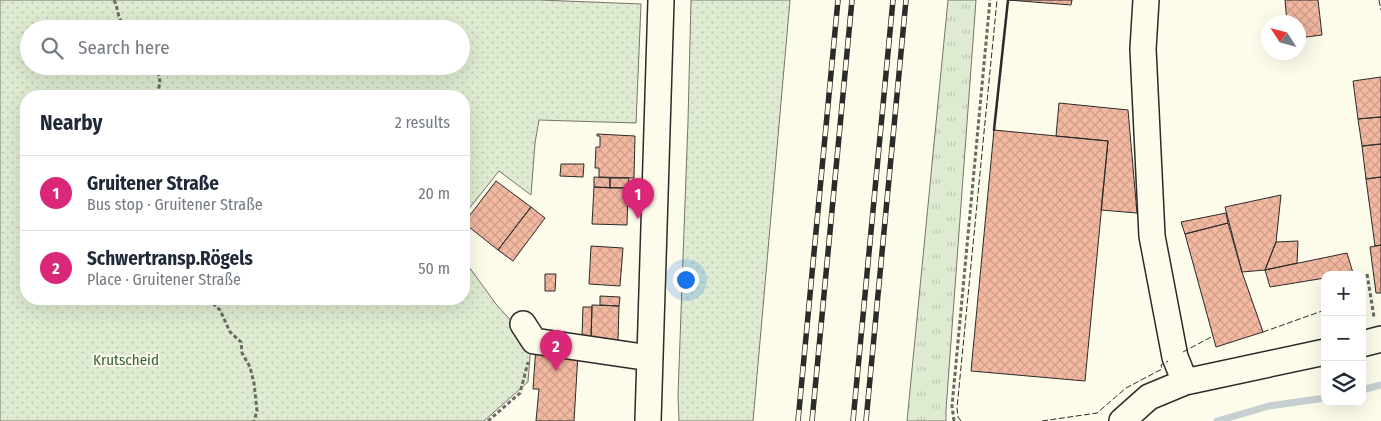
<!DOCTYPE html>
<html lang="en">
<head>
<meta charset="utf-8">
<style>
	body { margin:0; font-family:"Fira Sans Condensed",sans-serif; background:#f6f6f7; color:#1f2937 }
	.controls { position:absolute; right:15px; bottom:15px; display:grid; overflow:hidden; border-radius:10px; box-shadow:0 5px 20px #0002 }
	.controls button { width:45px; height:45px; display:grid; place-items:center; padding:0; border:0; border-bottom:1px solid #e0e1e3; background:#fff; color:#1f2937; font:25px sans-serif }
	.compass { position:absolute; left:1261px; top:15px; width:45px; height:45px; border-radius:50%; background:#fff; box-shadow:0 5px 20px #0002; rotate:306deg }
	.you { position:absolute; left:685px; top:279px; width:18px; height:18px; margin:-12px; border:4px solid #fff; border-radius:50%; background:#1a73e8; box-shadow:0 0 0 8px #1a73e833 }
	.badge { display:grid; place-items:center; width:32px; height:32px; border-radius:50%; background:#db2777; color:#fff; font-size:16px; font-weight:700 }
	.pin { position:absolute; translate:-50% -41px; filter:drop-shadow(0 1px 2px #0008) }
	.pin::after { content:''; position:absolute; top:26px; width:18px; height:15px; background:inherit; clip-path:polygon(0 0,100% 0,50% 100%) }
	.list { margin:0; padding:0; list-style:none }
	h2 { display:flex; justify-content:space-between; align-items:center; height:65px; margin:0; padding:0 20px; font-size:21px }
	h2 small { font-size:16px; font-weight:400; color:#747a83 }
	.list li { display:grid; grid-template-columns:32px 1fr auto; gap:15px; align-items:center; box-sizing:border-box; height:75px; padding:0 20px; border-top:1px solid #e0e1e3 }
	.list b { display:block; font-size:19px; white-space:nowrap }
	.list p { margin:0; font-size:16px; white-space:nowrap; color:#747a83 }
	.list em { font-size:16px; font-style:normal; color:#747a83 }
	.icon { flex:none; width:28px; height:28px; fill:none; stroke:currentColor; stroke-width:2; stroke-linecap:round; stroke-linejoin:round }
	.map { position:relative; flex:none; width:1381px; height:421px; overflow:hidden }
	.search { position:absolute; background:#fff; box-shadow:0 5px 20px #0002; left:20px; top:20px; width:450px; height:55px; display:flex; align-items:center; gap:12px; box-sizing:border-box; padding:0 18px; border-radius:28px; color:#747a83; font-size:19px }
	.panel { position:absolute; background:#fff; box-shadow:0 5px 20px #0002; left:20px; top:90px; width:450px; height:215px; border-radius:20px }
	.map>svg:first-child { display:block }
</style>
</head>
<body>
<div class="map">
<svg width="1381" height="421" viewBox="0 0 1381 421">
	<defs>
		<pattern id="grass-tufts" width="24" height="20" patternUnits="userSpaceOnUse" patternTransform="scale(1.25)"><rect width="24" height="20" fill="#deebd1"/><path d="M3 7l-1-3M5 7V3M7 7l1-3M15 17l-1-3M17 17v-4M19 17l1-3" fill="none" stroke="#bfcab4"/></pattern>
		<pattern id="park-dots" width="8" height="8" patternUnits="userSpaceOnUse" patternTransform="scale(1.25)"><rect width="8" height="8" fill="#deebd1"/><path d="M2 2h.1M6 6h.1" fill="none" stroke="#bfcab4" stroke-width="1.8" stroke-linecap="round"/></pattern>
		<pattern id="building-cross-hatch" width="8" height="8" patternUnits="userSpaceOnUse" patternTransform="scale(1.25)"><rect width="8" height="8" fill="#f2b8a0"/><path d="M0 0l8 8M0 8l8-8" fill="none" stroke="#d09e8a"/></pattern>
	</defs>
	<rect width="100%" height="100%" fill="#fdfbea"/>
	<path fill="url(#grass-tufts)" stroke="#74746e" d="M948,0H976L946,410V421H907Z"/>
	<path fill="url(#park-dots)" stroke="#74746e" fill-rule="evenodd" d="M0,0H540L641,4L636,123L539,120L535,143L531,195L499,171L464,215V96H26V299H464V260L496,304L531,343L528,382L484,421H0ZM29,29H461V66H29Z
		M691,0H790L753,421H679L678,395L688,121Z"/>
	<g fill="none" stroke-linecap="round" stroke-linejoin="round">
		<path stroke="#c7d0d0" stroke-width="7" d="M1362,390L1381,385
			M1217,421L1269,406L1325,398"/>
	</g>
	<path fill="url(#building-cross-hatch)" stroke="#2b2b2b" d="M1008,0H1072L1071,5Z
		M1285,0H1318L1322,35L1298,38V22H1287Z
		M1381,77V117L1358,119L1353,81Z
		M1059,103L1128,110L1137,213L1101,210L1108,141L1056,136Z
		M1381,117V144L1362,146L1358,119Z
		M994,130L1108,141L1085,381L971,371Z
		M597,134L635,136L634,178L599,177V168H595L596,147H600V136H597Z
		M1381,144V177L1366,179L1362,146Z
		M561,164H584L583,177L560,176Z
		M594,177L610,178V188L594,187Z
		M1381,177V245L1375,246L1366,179Z
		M610,178H629L628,188H610Z
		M496,181L531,207L498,250L464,223Z
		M594,187L628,188L627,225L592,224Z
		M1281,195L1276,242L1265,270L1242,272L1225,207Z
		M531,207L545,218L513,261L498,250Z
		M1226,213L1228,223L1185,234L1181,222Z
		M1228,223L1242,272L1263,332L1216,347L1185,234Z
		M1298,241L1297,263L1265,270L1276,242Z
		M1381,245V293H1376L1370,247Z
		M591,246L623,248L620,286L589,284Z
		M1347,253L1353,273L1344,275H1325V278L1270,287L1265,270Z
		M545,274H556L555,291H545Z
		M600,296L620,297L619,306L600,305Z
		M592,305L619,306L618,340L591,339Z
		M583,307H592L591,338L582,337Z
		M536,346L578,354L574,421H536L539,389H533Z"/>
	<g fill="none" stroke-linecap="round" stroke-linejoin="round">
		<defs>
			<path id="minor" d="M1146,0L1143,49L1152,236L1175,357L1185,382
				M523,324L534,341L650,358
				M1362,344L1381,339
				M648,421L661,0
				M1122,421L1149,397L1185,382L1325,352"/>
		</defs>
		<use href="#minor" stroke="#2b2b2b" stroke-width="28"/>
		<path stroke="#6a6964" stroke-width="3" stroke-dasharray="4 2.5" stroke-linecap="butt" d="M114,0C118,7 117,16 122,22C124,25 127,27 129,29
			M155,66C162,81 160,81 157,96
			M1367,274L1374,317
			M208,299L220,310L230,332L241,342L242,353L250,367L254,383L257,411L254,421
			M488,421L520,393L528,362
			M954,421L952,406L990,0"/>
		<use href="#minor" stroke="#fdfbea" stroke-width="25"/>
		<defs>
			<path id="rail" d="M798,421L838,0
				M812,421L852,0
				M853,421L893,0
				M866,421L906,0"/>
		</defs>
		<use href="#rail" stroke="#2b2b2b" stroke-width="5.5"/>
		<use href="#rail" stroke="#fdfbea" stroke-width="4" stroke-dasharray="11" stroke-linecap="butt"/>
		<path stroke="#2b2b2b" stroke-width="1" stroke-dasharray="6 2.5" stroke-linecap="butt" d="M1379,0L1381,10
			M1263,332L1325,310
			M1183,352L1213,336
			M961,421L958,417L957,408L997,0
			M1042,421L1097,413L1126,388L1162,369L1161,365L1168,361"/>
		<path stroke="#2b2b2b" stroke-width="2.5" d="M994,130L1008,0"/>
	</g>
	<g text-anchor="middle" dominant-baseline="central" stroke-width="4" stroke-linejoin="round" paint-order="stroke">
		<g font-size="15" fill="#34623c" stroke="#fdfbea">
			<text x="126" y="360">Krutscheid</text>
		</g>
	</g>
</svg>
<div class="controls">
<button>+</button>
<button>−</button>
<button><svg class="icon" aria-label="layers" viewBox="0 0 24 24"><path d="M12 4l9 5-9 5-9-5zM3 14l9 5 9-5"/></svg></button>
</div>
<svg class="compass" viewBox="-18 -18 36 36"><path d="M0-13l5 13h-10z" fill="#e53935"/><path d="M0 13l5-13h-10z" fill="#747a83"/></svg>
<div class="you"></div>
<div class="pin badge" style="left:638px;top:219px">1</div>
<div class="pin badge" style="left:556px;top:371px">2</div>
<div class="search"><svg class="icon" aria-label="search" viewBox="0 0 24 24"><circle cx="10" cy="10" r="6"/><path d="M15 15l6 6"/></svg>Search here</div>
<section class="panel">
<h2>Nearby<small>2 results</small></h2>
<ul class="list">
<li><span class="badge">1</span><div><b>Gruitener Straße</b><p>Bus stop · Gruitener Straße</p></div><em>20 m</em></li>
<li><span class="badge">2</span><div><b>Schwertransp.Rögels</b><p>Place · Gruitener Straße</p></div><em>50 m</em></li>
</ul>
</section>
</div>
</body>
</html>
